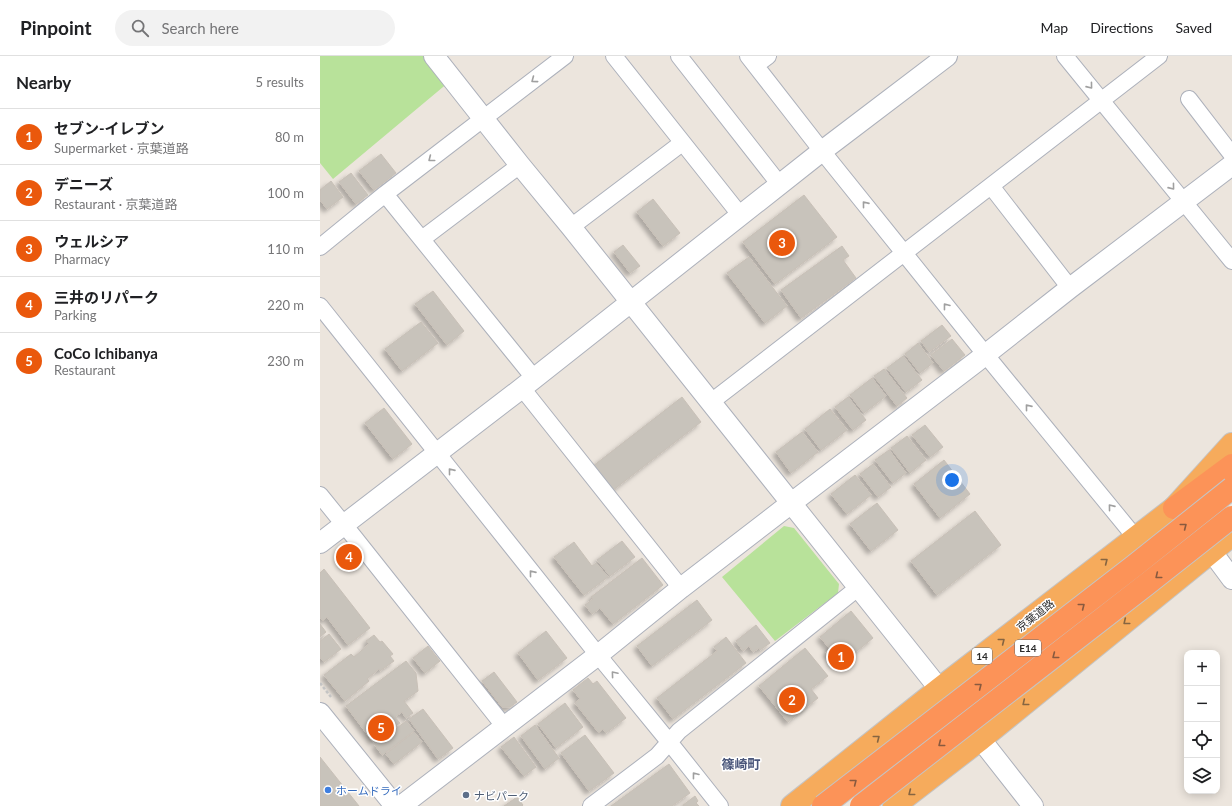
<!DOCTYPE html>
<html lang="en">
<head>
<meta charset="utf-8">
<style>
	body { margin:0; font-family:Lato,"Noto Sans JP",sans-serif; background:#f2f2f2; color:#202124 }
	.controls { position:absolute; right:12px; bottom:12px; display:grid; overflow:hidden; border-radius:8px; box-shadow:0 2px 10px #0003 }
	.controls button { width:36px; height:36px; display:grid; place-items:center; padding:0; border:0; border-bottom:1px solid #e0e0e0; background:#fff; color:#202124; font:20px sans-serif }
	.you { position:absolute; left:632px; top:424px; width:14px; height:14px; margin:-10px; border:3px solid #fff; border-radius:50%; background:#1a73e8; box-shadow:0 0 0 6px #1a73e833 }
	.badge { display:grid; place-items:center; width:26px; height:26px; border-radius:50%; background:#ea580c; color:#fff; font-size:13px; font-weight:700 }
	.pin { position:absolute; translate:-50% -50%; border:2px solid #fff; box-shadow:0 1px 4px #0006 }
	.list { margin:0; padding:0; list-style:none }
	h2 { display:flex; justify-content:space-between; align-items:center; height:52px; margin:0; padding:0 16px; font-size:17px }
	h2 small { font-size:13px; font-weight:400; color:#757577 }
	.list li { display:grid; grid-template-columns:26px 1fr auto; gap:12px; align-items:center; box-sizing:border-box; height:56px; padding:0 16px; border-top:1px solid #e0e0e0 }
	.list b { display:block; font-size:15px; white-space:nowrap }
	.list p { margin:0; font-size:13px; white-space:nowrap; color:#757577 }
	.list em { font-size:13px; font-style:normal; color:#757577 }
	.icon { flex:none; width:22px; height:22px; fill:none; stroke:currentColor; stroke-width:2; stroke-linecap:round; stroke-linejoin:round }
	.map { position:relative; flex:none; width:912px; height:750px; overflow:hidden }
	header { display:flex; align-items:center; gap:24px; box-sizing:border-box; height:56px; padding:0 20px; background:#fff; border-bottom:1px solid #e0e0e0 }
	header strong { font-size:19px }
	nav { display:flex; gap:22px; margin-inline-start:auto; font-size:14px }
	.search { width:280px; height:36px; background:#f2f2f2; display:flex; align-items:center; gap:10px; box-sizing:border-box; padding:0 14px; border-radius:22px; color:#757577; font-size:15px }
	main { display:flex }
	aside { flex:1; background:#fff }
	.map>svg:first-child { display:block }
</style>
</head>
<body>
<header>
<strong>Pinpoint</strong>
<div class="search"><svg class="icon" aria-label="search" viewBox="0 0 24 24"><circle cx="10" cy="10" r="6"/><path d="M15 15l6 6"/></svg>Search here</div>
<nav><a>Map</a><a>Directions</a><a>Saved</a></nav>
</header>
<main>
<aside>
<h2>Nearby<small>5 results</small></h2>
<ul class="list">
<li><span class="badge">1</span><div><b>セブン-イレブン</b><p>Supermarket · 京葉道路</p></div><em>80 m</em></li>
<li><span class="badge">2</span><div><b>デニーズ</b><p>Restaurant · 京葉道路</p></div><em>100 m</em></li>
<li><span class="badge">3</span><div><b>ウェルシア</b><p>Pharmacy</p></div><em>110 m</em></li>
<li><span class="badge">4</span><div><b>三井のリパーク</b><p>Parking</p></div><em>220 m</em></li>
<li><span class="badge">5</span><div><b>CoCo Ichibanya</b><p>Restaurant</p></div><em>230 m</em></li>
</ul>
</aside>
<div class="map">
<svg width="912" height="750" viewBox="0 0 912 750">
	<defs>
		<filter id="shadow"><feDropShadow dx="-3.5" dy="3.5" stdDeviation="2" flood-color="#0004"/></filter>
	</defs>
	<rect width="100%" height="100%" fill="#ece5dd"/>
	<path fill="#b8e29a" d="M0,0H108L129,26L13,123L0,107Z
		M464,470L474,472L519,528L518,537L455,585L402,521Z"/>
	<path fill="#c8c3bb" stroke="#c8c0b7" filter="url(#shadow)" d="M61,98L76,117L54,134L39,115Z
		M31,117L48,139L36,148L19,126Z
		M11,125L23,141L7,153L0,144V134Z
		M484,139L517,181L455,228L423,186Z
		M333,143L360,177L343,190L317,156Z
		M303,189L320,210L310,217L294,196Z
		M522,190L529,200L523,204L536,222L481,262L461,234Z
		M429,201L467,250L445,267L407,217Z
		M113,235L144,275L127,289L95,248Z
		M101,266L118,287L82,315L65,293Z
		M622,269L631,280L609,296L601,285Z
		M632,283L645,299L624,315L611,299Z
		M598,287L613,307L600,317L585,298Z
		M583,300L602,324L586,336L567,312Z
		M564,313L587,342L577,350L554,320Z
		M552,322L566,340L544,357L530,339Z
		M362,341L381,366L292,435L273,410Z
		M528,341L546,364L533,374L515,351Z
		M64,352L92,388L73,403L45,367Z
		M510,353L527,374L501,394L485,373Z
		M605,369L623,391L610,401L592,379Z
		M482,376L498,396L471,417L456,396Z
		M587,380L606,404L590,417L571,392Z
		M569,394L586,417L573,427L555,404Z
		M624,404L650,438L620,462L594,428Z
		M553,408L571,431L558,441L540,418Z
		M535,419L551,439L527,458L511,438Z
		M557,447L578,474L551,495L530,468Z
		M655,455L681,489L617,539L591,505Z
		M302,485L315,501L290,520L277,504Z
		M254,486L272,510L276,507L288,521L264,539L234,501Z
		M322,502L343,529L293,568L280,552L272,558L265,549L273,543L271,541Z
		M4,513L50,572L28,589L7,561L3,565L0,561V517Z
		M377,544L392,564L332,610L317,590Z
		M531,555L553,582L521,608L518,605L515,608L506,596L510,593L500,581Z
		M0,568L6,576L0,581Z
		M436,569L450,587L440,594L439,592L433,596L429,590L423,595L416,585Z
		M226,575L247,602L218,624L198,597Z
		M9,578L21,593L4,606L0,601V585Z
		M54,579L60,586L62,585L73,598L70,600L74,605L60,615L59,613L47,623L49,625L25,645L4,619L31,598L34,601L49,588L46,585Z
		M406,581L426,607L353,663L337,642L397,595L394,591Z
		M108,590L120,605L105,617L93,602Z
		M485,592L508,620L491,633L498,642L468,666L439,630Z
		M86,605L96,617L98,635L84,645L93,657L86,662L82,656L75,661L80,667L53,686L26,650Z
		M174,616L197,646L190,651H182L162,625Z
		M268,622L273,628L277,625L306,662L286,677L283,673L279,677L255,647L260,643L253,634Z
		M245,647L263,671L236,692L218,668Z
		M103,653L133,692L118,703L89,663Z
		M86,665L94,675L62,699L55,689Z
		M215,669L239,702L225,713L201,680Z
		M94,676L102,686L74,708L66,698Z
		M265,679L294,717L269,735L241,697Z
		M194,681L216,711L204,720L181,691Z
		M0,701L39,750H0Z
		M349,708L370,737L352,750H291Z
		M375,740L378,745L376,747L379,750H364L363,749Z
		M197,741L203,749L202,750H184Z"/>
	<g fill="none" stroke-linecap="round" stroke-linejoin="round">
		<defs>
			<path id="minor" d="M294,0L421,160
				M359,0L460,129
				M428,0L502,95L584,197L665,298L815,481
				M745,0L912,205
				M436,9L448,0
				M869,43L912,99
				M671,130L750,232
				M65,138L214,322
				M251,171L362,87
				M102,183L200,109
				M0,191L65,138L245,0
				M0,250L278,599L350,687L400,750
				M202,332L361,532
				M391,346L839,0
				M0,439L34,481L184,670
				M271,750L337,700L359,675L539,531"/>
			<path id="tertiary" d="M114,0L200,109L251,171L629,645
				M0,487L202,332L502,95L627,0
				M892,496L912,523
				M0,657L75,750
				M651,671L713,750
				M81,750L278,599L361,532L461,455L656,306L750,232L912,109"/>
			<path id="trunk" d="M472,750L619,633L854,452L912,388
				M574,750L661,683L912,479"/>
			<path id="motorway" d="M854,452L912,409"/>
		</defs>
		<use href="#minor" stroke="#adb1bb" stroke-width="18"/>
		<use href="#tertiary" stroke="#adb1bb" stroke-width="22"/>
		<use href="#trunk" stroke="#c4c4c4" stroke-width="24"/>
		<use href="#motorway" stroke="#c4c4c4" stroke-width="24"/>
		<path stroke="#c4c4c4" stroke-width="2.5" stroke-dasharray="3 2" stroke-linecap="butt" d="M0,627L11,641"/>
		<use href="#minor" stroke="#fff" stroke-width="16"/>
		<use href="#tertiary" stroke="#fff" stroke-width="20"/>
		<use href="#trunk" stroke="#f6ab5c" stroke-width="22"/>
		<use href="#motorway" stroke="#fc9358" stroke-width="22"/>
		<defs>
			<path id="motorway-bridge" d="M503,750L814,510L912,432
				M541,750L827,528L912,461"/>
		</defs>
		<use href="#motorway-bridge" stroke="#c4c4c4" stroke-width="24" stroke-linecap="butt"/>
		<use href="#motorway-bridge" stroke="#fc9358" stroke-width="22"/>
	</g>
	<defs><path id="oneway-chevron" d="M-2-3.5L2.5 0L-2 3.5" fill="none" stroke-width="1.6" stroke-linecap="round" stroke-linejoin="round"/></defs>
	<g stroke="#a0a0a0">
		<use href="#oneway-chevron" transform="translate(214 24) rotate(143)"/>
		<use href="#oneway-chevron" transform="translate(770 30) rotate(51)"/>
		<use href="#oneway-chevron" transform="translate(111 103) rotate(142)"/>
		<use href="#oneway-chevron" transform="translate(852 131) rotate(51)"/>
		<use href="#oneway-chevron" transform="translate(545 148) rotate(-129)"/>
		<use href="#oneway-chevron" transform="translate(626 250) rotate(-128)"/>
		<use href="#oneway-chevron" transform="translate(708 351) rotate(-129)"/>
		<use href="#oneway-chevron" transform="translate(131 415) rotate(-129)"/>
		<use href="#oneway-chevron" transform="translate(791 451) rotate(-129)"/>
		<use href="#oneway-chevron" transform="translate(212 517) rotate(-129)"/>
		<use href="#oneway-chevron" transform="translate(294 618) rotate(-130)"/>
		<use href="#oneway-chevron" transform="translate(375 719) rotate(-128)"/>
	</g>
	<g stroke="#895a3f">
		<use href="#oneway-chevron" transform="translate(864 470) rotate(-38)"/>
		<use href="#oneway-chevron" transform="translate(838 520) rotate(141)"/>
		<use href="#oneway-chevron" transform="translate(762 550) rotate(-38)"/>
		<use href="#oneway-chevron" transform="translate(735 600) rotate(142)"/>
		<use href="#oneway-chevron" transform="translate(659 630) rotate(-38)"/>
		<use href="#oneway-chevron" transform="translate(621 688) rotate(142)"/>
		<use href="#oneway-chevron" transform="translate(534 726) rotate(-38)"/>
	</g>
	<g stroke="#866541">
		<use href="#oneway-chevron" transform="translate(785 505) rotate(-38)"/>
		<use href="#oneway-chevron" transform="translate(806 566) rotate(141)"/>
		<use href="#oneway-chevron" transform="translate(682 585) rotate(-38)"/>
		<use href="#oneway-chevron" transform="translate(705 647) rotate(141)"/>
		<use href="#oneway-chevron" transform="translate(557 682) rotate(-38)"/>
		<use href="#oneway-chevron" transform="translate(591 737) rotate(142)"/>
	</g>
	<circle fill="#3f7fe0" stroke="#fff" stroke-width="1.5" cx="8" cy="734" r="4"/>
	<circle fill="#5c6f8a" stroke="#fff" stroke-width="1.5" cx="146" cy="739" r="4"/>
	<g text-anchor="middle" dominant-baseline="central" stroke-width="3" stroke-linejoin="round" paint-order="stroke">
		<g fill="#fff" stroke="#6b6b6b" stroke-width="1">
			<rect x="695" y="584" width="26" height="16" rx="3"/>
			<rect x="652" y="592" width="20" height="16" rx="3"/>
		</g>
		<g font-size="10" font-weight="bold" fill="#2b2b2b">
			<text x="708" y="592">E14</text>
			<text x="662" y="600">14</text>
		</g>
		<g font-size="11" fill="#2b2b2b" stroke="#fff">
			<text transform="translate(715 559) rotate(-38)">京葉道路</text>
		</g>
		<g font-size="11" fill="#366cbe" stroke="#fff" text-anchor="start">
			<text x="16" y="734">ホームドライ</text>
		</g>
		<g font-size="11" fill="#4e5e75" stroke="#fff" text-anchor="start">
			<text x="154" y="739">ナビパーク</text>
		</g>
		<g font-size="13" font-weight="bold" fill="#4b577b" stroke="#fff">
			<text x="421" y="708">篠崎町</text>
		</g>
	</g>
</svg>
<div class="controls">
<button>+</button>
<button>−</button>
<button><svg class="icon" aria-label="locate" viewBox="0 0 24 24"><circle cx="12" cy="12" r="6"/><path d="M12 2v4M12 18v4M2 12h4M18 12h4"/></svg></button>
<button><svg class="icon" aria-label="layers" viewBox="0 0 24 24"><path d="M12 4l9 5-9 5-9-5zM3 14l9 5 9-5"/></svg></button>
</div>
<div class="you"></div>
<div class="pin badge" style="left:521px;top:601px">1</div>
<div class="pin badge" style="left:472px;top:644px">2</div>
<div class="pin badge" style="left:462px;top:187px">3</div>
<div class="pin badge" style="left:29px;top:501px">4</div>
<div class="pin badge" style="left:61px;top:672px">5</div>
</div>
</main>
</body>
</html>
